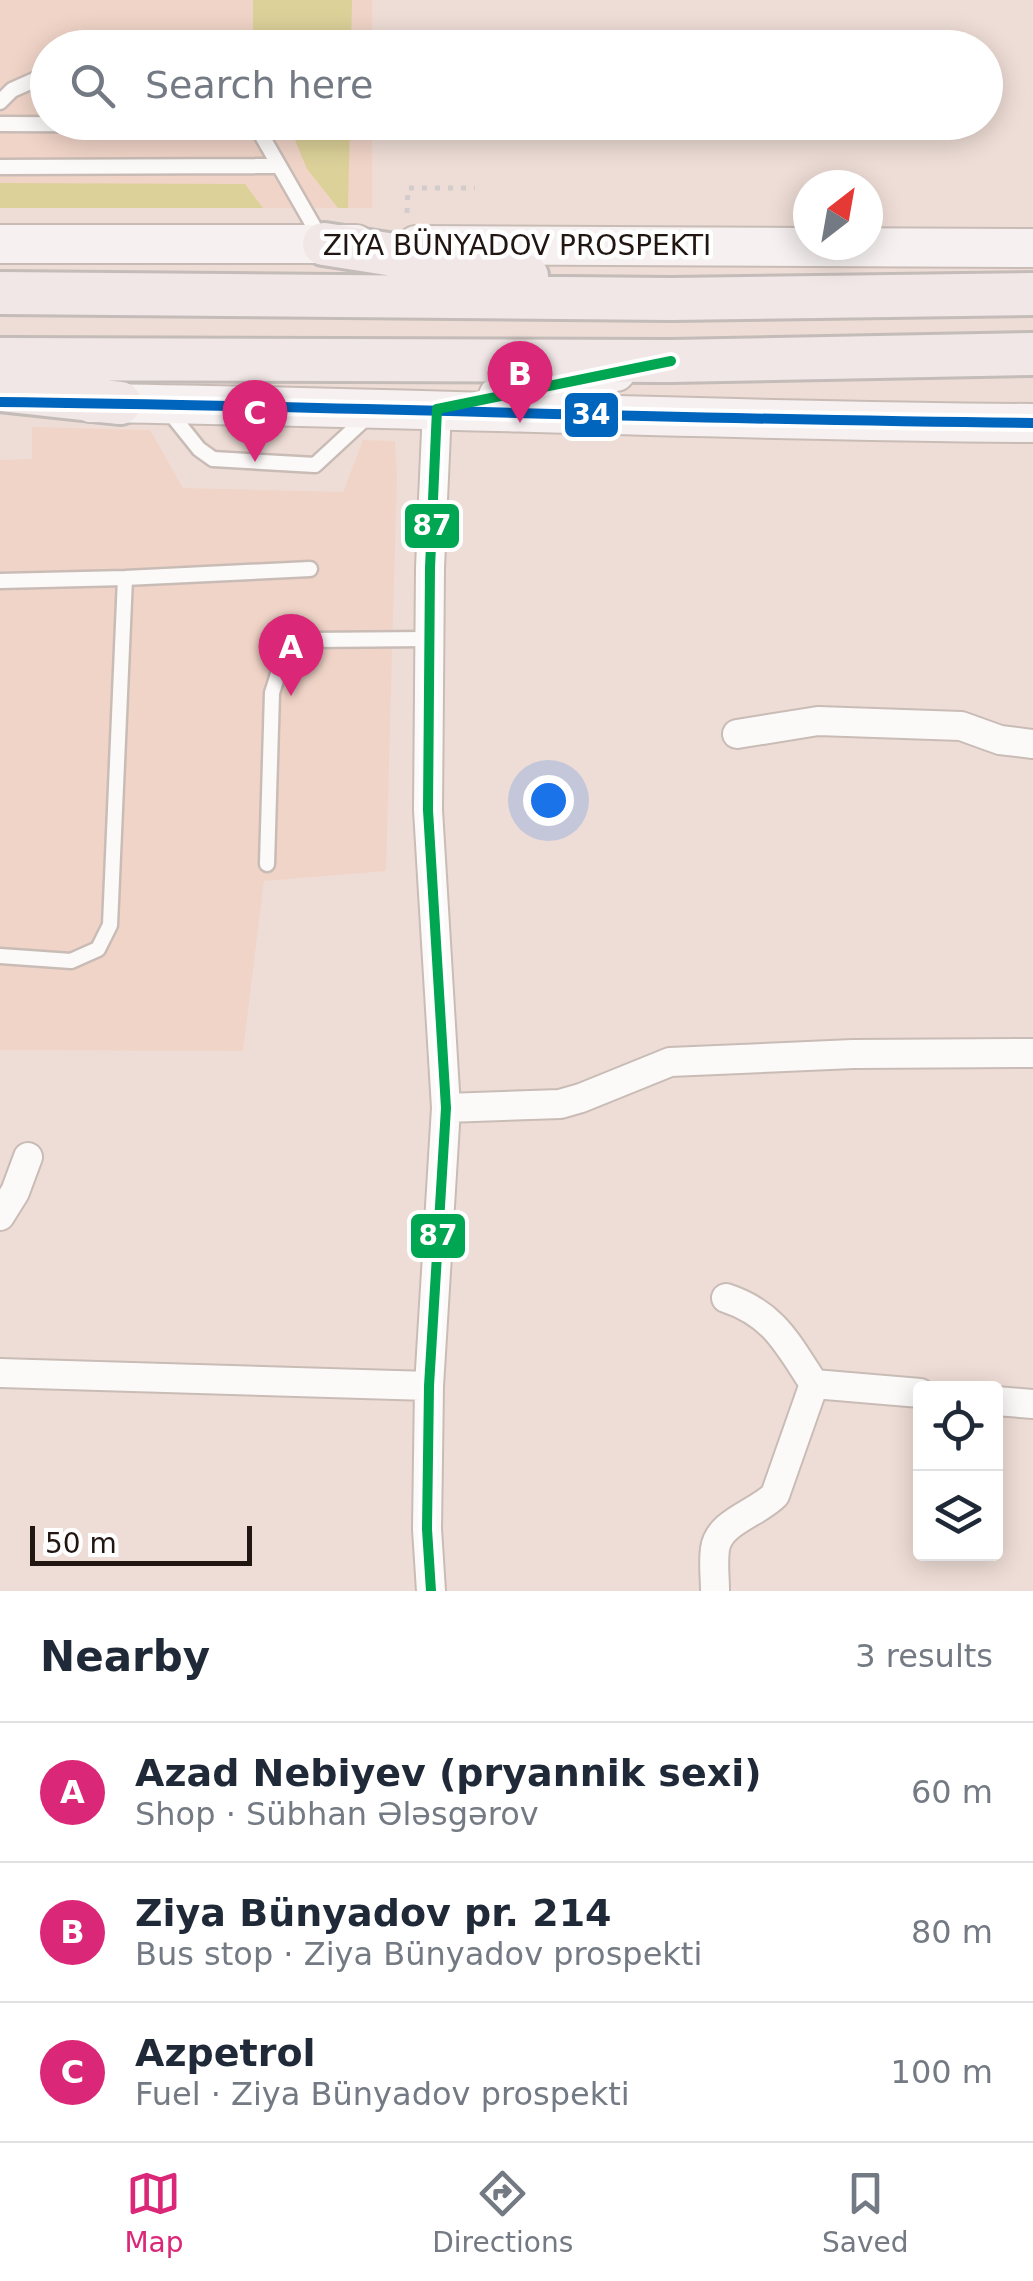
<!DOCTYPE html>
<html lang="en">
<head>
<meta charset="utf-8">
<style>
	body { margin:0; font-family:"DejaVu Sans",sans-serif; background:#f6f6f7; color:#1f2937 }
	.controls { position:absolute; right:30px; bottom:30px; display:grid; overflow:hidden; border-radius:10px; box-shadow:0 5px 25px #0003 }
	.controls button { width:90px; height:90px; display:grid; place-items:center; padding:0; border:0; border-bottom:2px solid #e0e1e3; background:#fff; color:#1f2937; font:50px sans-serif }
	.compass { position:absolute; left:793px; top:170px; width:90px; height:90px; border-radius:50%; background:#fff; box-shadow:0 5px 25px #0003; rotate:31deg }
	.scale { position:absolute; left:30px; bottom:25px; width:222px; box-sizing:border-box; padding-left:10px; border:5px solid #211612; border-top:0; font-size:28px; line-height:35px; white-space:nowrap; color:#211612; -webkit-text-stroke:8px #fff; paint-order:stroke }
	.you { position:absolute; left:548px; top:800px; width:35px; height:35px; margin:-25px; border:8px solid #fff; border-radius:50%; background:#1a73e8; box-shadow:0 0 0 15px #1a73e833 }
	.badge { display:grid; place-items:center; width:65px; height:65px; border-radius:50%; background:#db2777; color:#fff; font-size:32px; font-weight:700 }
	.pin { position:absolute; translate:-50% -82px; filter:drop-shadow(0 2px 5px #0008) }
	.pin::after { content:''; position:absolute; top:52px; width:35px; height:30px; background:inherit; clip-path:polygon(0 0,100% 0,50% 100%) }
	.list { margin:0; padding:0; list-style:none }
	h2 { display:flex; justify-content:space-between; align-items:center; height:130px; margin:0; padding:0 40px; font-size:42px }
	h2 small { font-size:32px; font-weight:400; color:#747a83 }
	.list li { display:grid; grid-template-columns:65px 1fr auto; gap:30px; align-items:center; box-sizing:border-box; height:140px; padding:0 40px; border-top:2px solid #e0e1e3 }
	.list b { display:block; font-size:38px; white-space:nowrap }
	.list p { margin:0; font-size:32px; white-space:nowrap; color:#747a83 }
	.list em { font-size:32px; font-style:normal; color:#747a83 }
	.icon { flex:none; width:55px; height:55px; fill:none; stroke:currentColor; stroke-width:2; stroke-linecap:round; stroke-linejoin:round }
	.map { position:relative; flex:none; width:1033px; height:1591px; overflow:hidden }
	.search { position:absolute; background:#fff; box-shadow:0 5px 25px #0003; left:30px; right:30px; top:30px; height:110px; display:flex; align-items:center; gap:25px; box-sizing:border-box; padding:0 35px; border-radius:55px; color:#747a83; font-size:38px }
	.sheet { height:550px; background:#fff }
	nav { display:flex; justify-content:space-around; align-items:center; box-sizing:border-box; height:140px; border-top:2px solid #e0e1e3; background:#fff; font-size:28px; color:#747a83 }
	nav a { display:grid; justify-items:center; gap:5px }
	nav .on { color:#db2777 }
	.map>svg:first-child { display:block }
</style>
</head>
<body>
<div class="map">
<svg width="1033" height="1591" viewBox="0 0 1033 1591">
	<rect width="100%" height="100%" fill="#eeddd6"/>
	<path fill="#f1d4c8" d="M0,0H372V47L48,48V122L372,123V208H0Z
		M32,427L150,430L183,488L343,492L363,440L395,441L397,475L386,871L264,881L243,1051L0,1050V460L32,459Z"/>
	<path fill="#dcd199" d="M253,0H352L351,47H257L253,39Z
		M288,123H350L348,208H338L307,169Z
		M0,183L245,184L263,208H0Z"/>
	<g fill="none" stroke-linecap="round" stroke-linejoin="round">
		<defs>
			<path id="service" d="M0,102L12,90L48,74
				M254,122L321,239
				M0,124L255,125
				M0,167L279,166
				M167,409L199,449L213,459L315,465L368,416
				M0,581L125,578L310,569
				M267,864L272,693L282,661L296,646L309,640L428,639
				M0,956L71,961L98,949L110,925L125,578"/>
			<path id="minor" d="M737,734L818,721L961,726L1000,740L1033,744
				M446,1108L560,1104L581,1098L670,1062L853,1054L1033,1053
				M0,1216L15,1192L28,1157
				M726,1298C774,1314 787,1343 814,1384
				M0,1373L429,1386
				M996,1401L1033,1404
				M431,1591L427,1529L429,1386L446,1108L428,810L430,568L437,409
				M715,1591C715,1577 713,1563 715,1549C718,1522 758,1513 775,1495L814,1384L920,1393"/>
			<path id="secondary" d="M0,244H356
				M416,245L1033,248
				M498,396L616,372
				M91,403C405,407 719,421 1033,423"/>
			<path id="primary" d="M324,244L527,276
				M0,293L671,299L1033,294
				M0,359L671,361L1033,354
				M0,390L120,403"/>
		</defs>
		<use href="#service" stroke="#c9bcb6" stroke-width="19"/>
		<use href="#minor" stroke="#c9bcb6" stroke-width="32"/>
		<use href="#secondary" stroke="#c9bcb6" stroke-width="42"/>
		<use href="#primary" stroke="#c4bcb8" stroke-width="48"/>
		<path stroke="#d2cdcb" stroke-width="5" stroke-dasharray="5 8" stroke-linecap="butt" d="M407,213L408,188H475"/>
		<use href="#service" stroke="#fcfaf9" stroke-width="14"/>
		<use href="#minor" stroke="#fcfaf9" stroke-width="28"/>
		<use href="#secondary" stroke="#f6f1f0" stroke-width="38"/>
		<use href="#primary" stroke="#f0e7e6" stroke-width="42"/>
		<defs>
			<path id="bus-1" d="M0,402C344,406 689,420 1033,423"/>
			<path id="bus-2" d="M431,1591L427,1529L429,1386L446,1108L428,810L430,568L437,409L671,361"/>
		</defs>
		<use href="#bus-1" stroke="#fff" stroke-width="18"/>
		<use href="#bus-2" stroke="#fff" stroke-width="18"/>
		<use href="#bus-1" stroke="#0065bd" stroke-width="10"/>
		<use href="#bus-2" stroke="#00a651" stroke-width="10"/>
	</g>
	<g text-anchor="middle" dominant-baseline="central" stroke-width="9" stroke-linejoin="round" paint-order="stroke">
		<g font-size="28" fill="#211612" stroke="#fff">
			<text x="517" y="245">ZIYA BÜNYADOV PROSPEKTI</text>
		</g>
	</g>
	<g stroke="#fff" stroke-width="4">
		<rect x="563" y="391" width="57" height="48" rx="10" fill="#0065bd"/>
		<rect x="403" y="502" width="58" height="48" rx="10" fill="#00a651"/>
		<rect x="409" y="1212" width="58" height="48" rx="10" fill="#00a651"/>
	</g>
	<g font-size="28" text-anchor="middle" font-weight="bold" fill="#fff">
		<text x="591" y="424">34</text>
		<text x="432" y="535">87</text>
		<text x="438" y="1245">87</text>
	</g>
</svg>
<div class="controls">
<button><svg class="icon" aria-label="locate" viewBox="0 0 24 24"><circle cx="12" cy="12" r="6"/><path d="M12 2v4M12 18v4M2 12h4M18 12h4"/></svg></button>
<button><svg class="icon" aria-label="layers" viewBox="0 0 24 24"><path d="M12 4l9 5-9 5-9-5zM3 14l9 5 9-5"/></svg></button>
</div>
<svg class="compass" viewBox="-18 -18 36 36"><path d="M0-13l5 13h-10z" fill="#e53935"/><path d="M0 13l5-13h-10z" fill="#747a83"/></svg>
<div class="scale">50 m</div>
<div class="you"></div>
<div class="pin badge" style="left:291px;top:696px">A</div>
<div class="pin badge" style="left:520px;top:423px">B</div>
<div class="pin badge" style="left:255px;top:462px">C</div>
<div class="search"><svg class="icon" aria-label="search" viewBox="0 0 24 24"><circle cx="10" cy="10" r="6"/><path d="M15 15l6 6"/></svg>Search here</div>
</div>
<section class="sheet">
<h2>Nearby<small>3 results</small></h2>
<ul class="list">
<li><span class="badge">A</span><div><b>Azad Nebiyev (pryannik sexi)</b><p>Shop · Sübhan Ələsgərov</p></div><em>60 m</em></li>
<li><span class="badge">B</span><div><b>Ziya Bünyadov pr. 214</b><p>Bus stop · Ziya Bünyadov prospekti</p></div><em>80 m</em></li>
<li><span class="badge">C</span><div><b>Azpetrol</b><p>Fuel · Ziya Bünyadov prospekti</p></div><em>100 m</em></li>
</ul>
</section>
<nav>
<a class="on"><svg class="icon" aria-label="map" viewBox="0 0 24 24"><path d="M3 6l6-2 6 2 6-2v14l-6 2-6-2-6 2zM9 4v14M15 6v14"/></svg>Map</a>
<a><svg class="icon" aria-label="directions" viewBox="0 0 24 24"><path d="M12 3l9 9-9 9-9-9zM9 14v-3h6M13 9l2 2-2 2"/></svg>Directions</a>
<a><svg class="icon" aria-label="saved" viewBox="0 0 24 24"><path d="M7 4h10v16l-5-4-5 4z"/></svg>Saved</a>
</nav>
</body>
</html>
